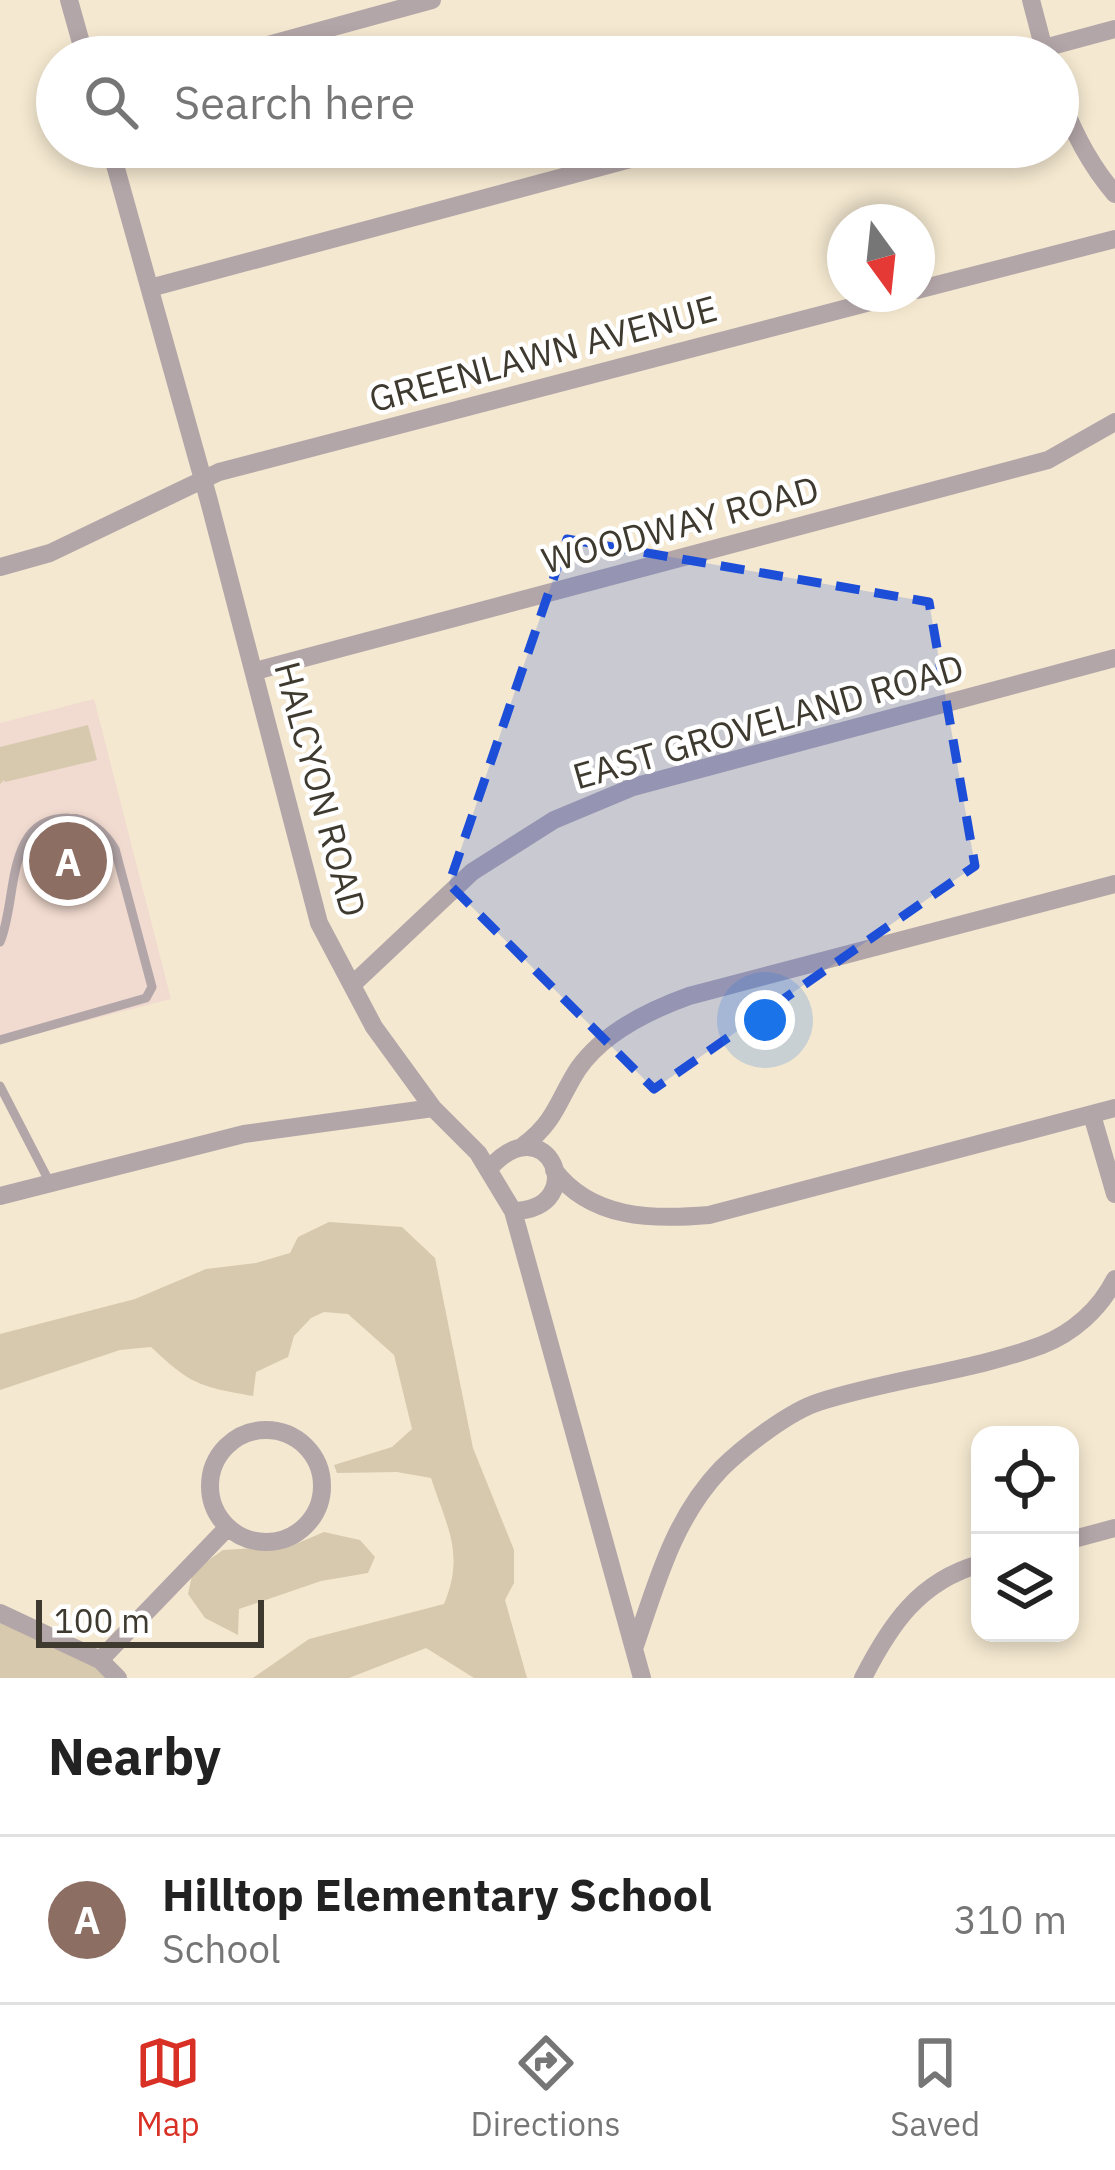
<!DOCTYPE html>
<html lang="en">
<head>
<meta charset="utf-8">
<style>
	body { margin:0; font-family:"IBM Plex Sans",sans-serif; background:#f6f6f6; color:#222 }
	.controls { position:absolute; right:36px; bottom:36px; display:grid; overflow:hidden; border-radius:24px; box-shadow:0 6px 18px #0003 }
	.controls button { width:108px; height:108px; display:grid; place-items:center; padding:0; border:0; border-bottom:3px solid #e0e0e0; background:#fff; color:#222; font:60px sans-serif }
	.compass { position:absolute; left:827px; top:204px; width:108px; height:108px; border-radius:50%; background:#fff; box-shadow:0 6px 18px #0003; rotate:165deg }
	.scale { position:absolute; left:36px; bottom:30px; width:228px; box-sizing:border-box; padding-left:12px; border:6px solid #3f3a30; border-top:0; font-size:33px; line-height:42px; white-space:nowrap; color:#3f3a30; -webkit-text-stroke:9px #fff; paint-order:stroke }
	.you { position:absolute; left:765px; top:1020px; width:42px; height:42px; margin:-30px; border:9px solid #fff; border-radius:50%; background:#1a73e8; box-shadow:0 0 0 18px #1a73e833 }
	.badge { display:grid; place-items:center; width:78px; height:78px; border-radius:50%; background:#d93025; color:#fff; font-size:39px; font-weight:700 }
	.pin { position:absolute; translate:-50% -50%; border:6px solid #fff; box-shadow:0 3px 12px #0006 }
	.list { margin:0; padding:0; list-style:none }
	h2 { display:flex; justify-content:space-between; align-items:center; height:156px; margin:0; padding:0 48px; font-size:51px }
	h2 small { font-size:39px; font-weight:400; color:#767676 }
	.list li { display:grid; grid-template-columns:78px 1fr auto; gap:36px; align-items:center; box-sizing:border-box; height:168px; padding:0 48px; border-top:3px solid #e0e0e0 }
	.list b { display:block; font-size:45px; white-space:nowrap }
	.list p { margin:0; font-size:39px; white-space:nowrap; color:#767676 }
	.list em { font-size:39px; font-style:normal; color:#767676 }
	.icon { flex:none; width:66px; height:66px; fill:none; stroke:currentColor; stroke-width:2; stroke-linecap:round; stroke-linejoin:round }
	.map { position:relative; flex:none; width:1115px; height:1678px; overflow:hidden }
	.search { position:absolute; background:#fff; box-shadow:0 6px 18px #0003; left:36px; right:36px; top:36px; height:132px; display:flex; align-items:center; gap:30px; box-sizing:border-box; padding:0 42px; border-radius:66px; color:#767676; font-size:45px }
	.sheet { height:324px; background:#fff }
	nav { display:flex; justify-content:space-around; align-items:center; box-sizing:border-box; height:168px; border-top:3px solid #e0e0e0; background:#fff; font-size:33px; color:#767676 }
	nav a { display:grid; justify-items:center; gap:6px }
	nav .on { color:#d93025 }
	.map>svg:first-child { display:block }
</style>
</head>
<body>
<div class="map">
<svg width="1115" height="1678" viewBox="0 0 1115 1678">
	<rect width="100%" height="100%" fill="#f4e8d0"/>
	<path fill="#f1dacf" d="M94,699L171,999L0,1043V723Z"/>
	<path fill="#d7c9ad" d="M88,725L97,760L5,782L4,780L0,784V747Z
		M329,1222L402,1227L435,1258L473,1448L514,1550V1583L505,1600L527,1678H474L426,1648L349,1678H253L309,1639L444,1604C465,1554 447,1527 431,1478L397,1472L337,1473L334,1465L392,1447L412,1429L394,1355L348,1314L324,1312L311,1318L294,1336L288,1357L256,1372L253,1396C200,1387 190,1384 151,1347L120,1350L0,1390V1334L135,1299L206,1269L256,1263L290,1253L298,1237Z
		M324,1532L360,1540L375,1557L368,1573L321,1581L239,1609L238,1635L205,1618L188,1594L193,1571L223,1550L291,1546Z
		M0,1613L118,1678H0Z"/>
	<g fill="none" stroke-linecap="round" stroke-linejoin="round">
		<path stroke="#b3a6a9" stroke-width="9" d="M0,942C18,901 4,816 69,818C89,818 105,832 115,849L152,987L146,998L0,1040
			M0,1086L50,1183"/>
		<path stroke="#b3a6a9" stroke-width="18" d="M69,0L85,57
			M1031,0L1046,57
			M224,57L432,0
			M1011,57L1115,29
			M1058,91C1071,128 1090,165 1115,194
			M110,147L209,501L319,923L374,1027L433,1108L478,1153L513,1211L642,1678
			M150,288L675,147
			M917,290L1115,239
			M0,567L50,553L219,472L901,294
			M255,671L1048,460L1115,422
			M353,984L472,872L554,820L633,787L1115,658
			M1092,1115L1115,1194
			M524,1145C556,1121 558,1100 578,1069C603,1033 650,1010 689,996L1115,884
			M488,1170C547,1101 593,1209 513,1211
			M554,1170C591,1219 652,1220 709,1215L1115,1108
			M0,1196L244,1134L433,1108
			M210 1486a56 56 0 1 1 112 0a56 56 0 1 1-112 0Z
			M1070,1540L1115,1528
			M0,1613L100,1660L118,1678
			M634,1649C656,1585 673,1519 721,1469C743,1447 790,1411 819,1402C890,1379 973,1371 1042,1345C1073,1333 1100,1309 1115,1279
			M100,1660L228,1527
			M863,1678C890,1625 919,1581 980,1564"/>
	</g>
	<path fill="#1d4ed8" fill-opacity="0.2" stroke="#1d4ed8" stroke-width="9" stroke-dasharray="24 15" stroke-linejoin="round" d="M567,539L929,602L975,866L654,1089L449,884Z"/>
	<g text-anchor="middle" dominant-baseline="central" stroke-width="9" stroke-linejoin="round" paint-order="stroke">
		<g font-size="36" fill="#3f3a30" stroke="#fff">
			<text transform="translate(543 353) rotate(-15)">GREENLAWN AVENUE</text>
			<text transform="translate(680 524) rotate(-15)">WOODWAY ROAD</text>
			<text transform="translate(768 721) rotate(-16)">EAST GROVELAND ROAD</text>
			<text transform="translate(321 789) rotate(75)">HALCYON ROAD</text>
		</g>
	</g>
</svg>
<div class="controls">
<button><svg class="icon" aria-label="locate" viewBox="0 0 24 24"><circle cx="12" cy="12" r="6"/><path d="M12 2v4M12 18v4M2 12h4M18 12h4"/></svg></button>
<button><svg class="icon" aria-label="layers" viewBox="0 0 24 24"><path d="M12 4l9 5-9 5-9-5zM3 14l9 5 9-5"/></svg></button>
</div>
<svg class="compass" viewBox="-18 -18 36 36"><path d="M0-13l5 13h-10z" fill="#e53935"/><path d="M0 13l5-13h-10z" fill="#767676"/></svg>
<div class="scale">100 m</div>
<div class="you"></div>
<div class="pin badge" style="left:68px;top:861px;background:#8d6e63">A</div>
<div class="search"><svg class="icon" aria-label="search" viewBox="0 0 24 24"><circle cx="10" cy="10" r="6"/><path d="M15 15l6 6"/></svg>Search here</div>
</div>
<section class="sheet">
<h2>Nearby<small></small></h2>
<ul class="list">
<li><span class="badge" style="background:#8d6e63">A</span><div><b>Hilltop Elementary School</b><p>School</p></div><em>310 m</em></li>
</ul>
</section>
<nav>
<a class="on"><svg class="icon" aria-label="map" viewBox="0 0 24 24"><path d="M3 6l6-2 6 2 6-2v14l-6 2-6-2-6 2zM9 4v14M15 6v14"/></svg>Map</a>
<a><svg class="icon" aria-label="directions" viewBox="0 0 24 24"><path d="M12 3l9 9-9 9-9-9zM9 14v-3h6M13 9l2 2-2 2"/></svg>Directions</a>
<a><svg class="icon" aria-label="saved" viewBox="0 0 24 24"><path d="M7 4h10v16l-5-4-5 4z"/></svg>Saved</a>
</nav>
</body>
</html>
